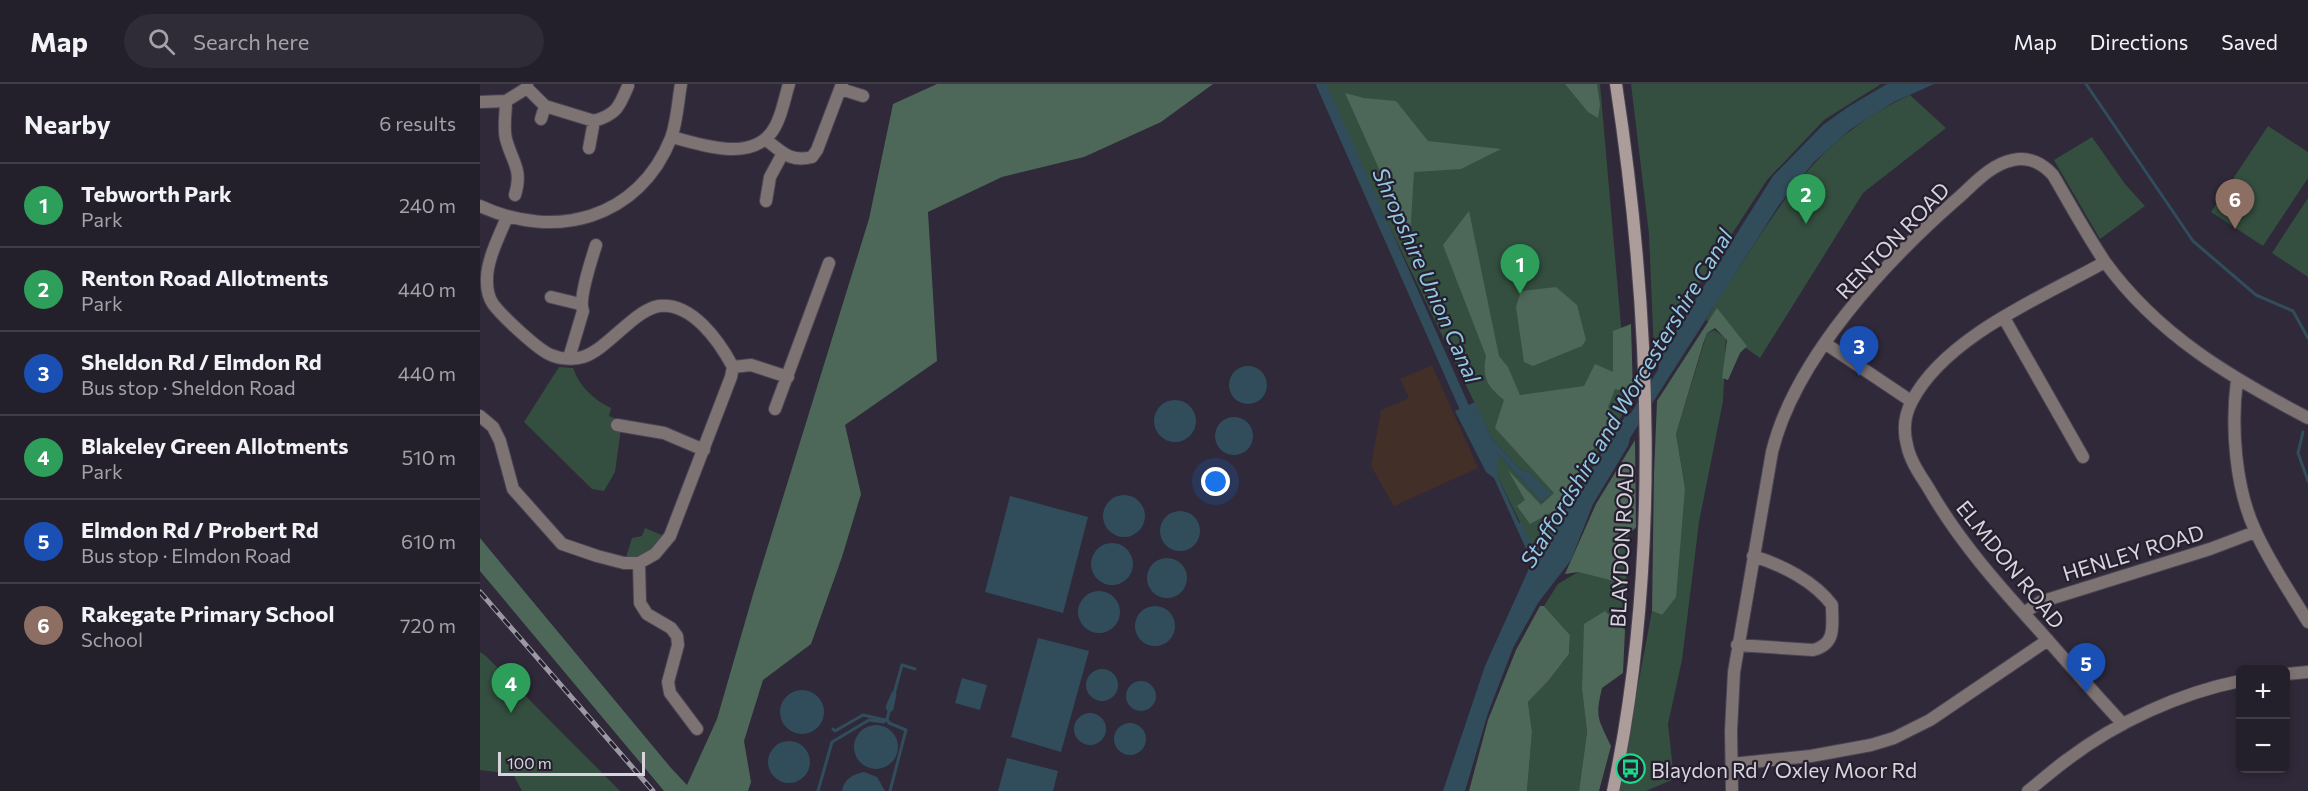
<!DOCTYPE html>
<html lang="en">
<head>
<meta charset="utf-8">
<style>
	body { margin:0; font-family:Commissioner,sans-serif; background:#2f2c37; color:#f1f3f6 }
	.controls { position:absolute; right:18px; bottom:18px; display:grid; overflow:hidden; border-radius:9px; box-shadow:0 3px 9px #0003 }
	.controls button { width:54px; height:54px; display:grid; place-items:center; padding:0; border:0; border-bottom:2px solid #403d47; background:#231f2b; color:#f1f3f6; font:30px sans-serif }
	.scale { position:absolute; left:18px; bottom:15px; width:147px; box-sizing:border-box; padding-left:6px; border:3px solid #d7d4de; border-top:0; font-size:16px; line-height:21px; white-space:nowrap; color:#d7d4de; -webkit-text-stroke:4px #251f2e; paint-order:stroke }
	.you { position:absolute; left:736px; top:398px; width:21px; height:21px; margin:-15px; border:4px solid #fff; border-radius:50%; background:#1a73e8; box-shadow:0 0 0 9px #1a73e833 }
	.badge { display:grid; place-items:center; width:39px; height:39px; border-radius:50%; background:#d93025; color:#fff; font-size:20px; font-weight:700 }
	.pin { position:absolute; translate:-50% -50px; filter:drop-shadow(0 2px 3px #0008) }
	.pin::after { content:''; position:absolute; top:32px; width:21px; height:18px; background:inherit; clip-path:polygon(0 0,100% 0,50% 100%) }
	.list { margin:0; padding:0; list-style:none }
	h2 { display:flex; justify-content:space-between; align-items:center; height:78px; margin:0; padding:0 24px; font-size:26px }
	h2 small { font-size:20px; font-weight:400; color:#a3a2a9 }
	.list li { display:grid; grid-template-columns:39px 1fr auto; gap:18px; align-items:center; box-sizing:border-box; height:84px; padding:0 24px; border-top:2px solid #403d47 }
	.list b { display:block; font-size:22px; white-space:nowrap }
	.list p { margin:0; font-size:20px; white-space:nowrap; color:#a3a2a9 }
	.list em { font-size:20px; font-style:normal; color:#a3a2a9 }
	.icon { flex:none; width:33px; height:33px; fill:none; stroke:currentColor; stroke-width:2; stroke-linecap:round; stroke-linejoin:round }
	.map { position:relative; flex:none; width:1828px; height:707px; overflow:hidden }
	header { display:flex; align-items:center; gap:36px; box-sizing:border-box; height:84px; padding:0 30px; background:#231f2b; border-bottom:2px solid #403d47 }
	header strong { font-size:28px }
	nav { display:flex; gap:33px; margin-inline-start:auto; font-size:21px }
	.search { width:420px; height:54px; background:#2f2c37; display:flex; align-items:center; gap:15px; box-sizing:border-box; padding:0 21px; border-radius:33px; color:#a3a2a9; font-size:22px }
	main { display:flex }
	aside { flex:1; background:#231f2b }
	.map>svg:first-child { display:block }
</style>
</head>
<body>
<header>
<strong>Map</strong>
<div class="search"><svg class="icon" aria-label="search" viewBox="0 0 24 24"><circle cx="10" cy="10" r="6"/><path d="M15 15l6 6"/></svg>Search here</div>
<nav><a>Map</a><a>Directions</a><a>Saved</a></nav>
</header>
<main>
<aside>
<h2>Nearby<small>6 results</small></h2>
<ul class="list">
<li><span class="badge" style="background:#2e9e5b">1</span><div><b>Tebworth Park</b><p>Park</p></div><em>240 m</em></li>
<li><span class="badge" style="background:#2e9e5b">2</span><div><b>Renton Road Allotments</b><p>Park</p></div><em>440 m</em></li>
<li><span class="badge" style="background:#1a4fb4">3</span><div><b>Sheldon Rd / Elmdon Rd</b><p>Bus stop · Sheldon Road</p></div><em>440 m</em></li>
<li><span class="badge" style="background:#2e9e5b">4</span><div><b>Blakeley Green Allotments</b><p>Park</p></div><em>510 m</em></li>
<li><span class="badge" style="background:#1a4fb4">5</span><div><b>Elmdon Rd / Probert Rd</b><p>Bus stop · Elmdon Road</p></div><em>610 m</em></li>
<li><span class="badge" style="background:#8d6e63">6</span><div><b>Rakegate Primary School</b><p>School</p></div><em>720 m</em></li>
</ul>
</aside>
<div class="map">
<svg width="1828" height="707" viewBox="0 0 1828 707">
	<rect width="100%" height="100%" fill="#2f2939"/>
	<path fill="#412f28" d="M952,281L998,384L914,422L891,382L901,326L929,314L920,295Z"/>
	<path fill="#344f3f" d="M845,0H1120L1148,322L1077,434C1076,446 1067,460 1055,462L1049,457L1017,391V369L1062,418L1070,411L1049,388L1041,386L1012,355L890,102Z
		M1151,0H1401L1344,36L1287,96L1174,270L1169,150Z
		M1430,11L1466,44L1383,109L1280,274L1226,236C1240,211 1257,187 1273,162C1318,93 1353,47 1430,11Z
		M1788,42L1828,68V94L1783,162L1731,128Z
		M1612,53L1645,100L1665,122L1620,155L1574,76Z
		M1828,114V193L1792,169Z
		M1234,246L1246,254L1243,317L1219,438L1202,576L1188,640L1194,695L1166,707H1138L1172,527L1182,531L1205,404L1196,350L1227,249Z
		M79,283L93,284C99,302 114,316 131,324L129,332L142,337L135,388L124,407L112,405L44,338Z
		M165,444L184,452C172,467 165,474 146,473L152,454L162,452Z
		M1147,455L1145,546L1125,527L1102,605L1107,648L1099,707H1047L1052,648L1048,618L1069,596L1089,570L1090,551L1064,522L1078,500L1098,488L1137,498L1140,461Z
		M0,568L6,572L140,707H42L33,690L0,686Z"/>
	<path fill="#4d6858" d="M457,0H733L681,38L604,73L522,93L448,128L457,277L365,341L381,410L362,473L331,560L283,596L264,657L271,698L268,707H184L0,487V454L191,684L207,701L237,635L274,507L389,135L413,20Z
		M1085,0H1117L1120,21L1118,34L1108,28Z
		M865,9L884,14L916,17L948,57L1021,65L981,85L934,88L930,154Z
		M989,127L1019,272L1028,283L1040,311L1104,302L1115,280L1133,288V247L1151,240L1153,309L1135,305L1128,323L1133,333L1076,426L1050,440L1037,422L1045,416L1028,386L1061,421L1074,409L1015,344L1024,316C1007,302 1002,294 1006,272L963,161Z
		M1076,203L1097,221L1106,256L1102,262L1053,282L1044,278L1036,223L1041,207Z
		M1237,224L1267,262L1260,269L1248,296L1242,294L1247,256L1235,244L1227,249L1223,260L1196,350L1205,404L1196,513L1182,531L1172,527L1174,390L1177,317Z
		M1155,356L1156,443L1140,461L1137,498L1098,488L1085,490L1116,420Z
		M1060,522H1064L1090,551L1089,570L1069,596L1048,618L1052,648L1047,707H989L1008,636L1036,566Z
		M1125,527L1145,546L1143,589L1122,604C1115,634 1118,634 1131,662L1119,707H1099L1107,648L1102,605L1104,540Z"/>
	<path fill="#314d5c" d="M1407,0H1454L1414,18L1371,45L1334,78L1299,121L1150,354L1148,362L1113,420L1091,476L1058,519L1033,564L1008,629L985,707H963L1005,582L1052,478L1014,394L1006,388L975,327L995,318L1012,355L1041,386L1049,388L1071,410L1062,418L1017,369V391L1039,439H1042L1052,460L1059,462L1064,459L1146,331L1151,329L1178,286L1180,275L1209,226L1293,92L1343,41L1368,23Z
		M749 301a19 19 0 1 1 38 0a19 19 0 1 1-38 0Z
		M674 337a21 21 0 1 1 42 0a21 21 0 1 1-42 0Z
		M735 352a19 19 0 1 1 38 0a19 19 0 1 1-38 0Z
		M623 432a21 21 0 1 1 42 0a21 21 0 1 1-42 0Z
		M530,412L608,433L583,529L505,508Z
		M680 447a20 20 0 1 1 40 0a20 20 0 1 1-40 0Z
		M611 480a21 21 0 1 1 42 0a21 21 0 1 1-42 0Z
		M667 494a20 20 0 1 1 40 0a20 20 0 1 1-40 0Z
		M598 528a21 21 0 1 1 42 0a21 21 0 1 1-42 0Z
		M655 542a20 20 0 1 1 40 0a20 20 0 1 1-40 0Z
		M558,554L609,567L581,668L531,653Z
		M606 601a16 16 0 1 1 32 0a16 16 0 1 1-32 0Z
		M482,594L507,601L500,626L475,619Z
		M646 612a15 15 0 1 1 30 0a15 15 0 1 1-30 0Z
		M300 628a22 22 0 1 1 44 0a22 22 0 1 1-44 0Z
		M594 645a16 16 0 1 1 32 0a16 16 0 1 1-32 0Z
		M634 655a16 16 0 1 1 32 0a16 16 0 1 1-32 0Z
		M374 663a22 22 0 1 1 44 0a22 22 0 1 1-44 0Z
		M288 678a21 21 0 1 1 42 0a21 21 0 1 1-42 0Z
		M527,674L578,687L573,707H518Z
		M384,688L397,693L405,707H362C364,695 373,690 384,688Z"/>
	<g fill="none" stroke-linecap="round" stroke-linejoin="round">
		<path stroke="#314d5c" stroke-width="3" d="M1606,0L1713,157L1776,211L1813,227L1828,254
			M1823,348L1818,369L1828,397
			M409,627L407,623L413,609
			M409,628L412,625L415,610
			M353,645L355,647L383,631L405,636
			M338,707L352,658L389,636L404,638L407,635
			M410,707L426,646L409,639L407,635L422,581L435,585"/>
		<path stroke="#314d5c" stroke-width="10" d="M841,0L989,334"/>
		<defs>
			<path id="street" d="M47,0V4L65,22L114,37
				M361,5L383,12
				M26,17C26,29 23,43 26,55C32,78 43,85 35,111
				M0,18L26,17L47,4
				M61,35L65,22
				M192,53C220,60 268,78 291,49C301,36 304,16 309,0
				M285,55C301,67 310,79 332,73L337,66L362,0
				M109,64L114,37C137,30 139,23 148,2
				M286,117L290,93L303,69
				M0,122C75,157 159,135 191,54C197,38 198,17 201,0
				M1625,178C1564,212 1466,252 1432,317C1425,330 1423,346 1427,361C1430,377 1441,392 1449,405C1479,457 1518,501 1558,545C1586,577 1614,609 1643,640
				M71,213L100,220
				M1524,234L1603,373
				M1346,260L1431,317
				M89,274L103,227C98,215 112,174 116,161
				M253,283L271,281L308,293
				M1757,296C1751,342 1755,403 1775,446C1789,478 1810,508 1828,538
				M295,325L349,179
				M0,332L13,343L20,357L33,405L82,460L117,472L144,479H159L175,470L190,452L251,293L253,283C239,257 212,218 179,222C154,226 128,265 103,273C93,276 80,275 71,271C58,266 22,232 13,220C9,214 7,206 7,198C6,177 19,153 27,133
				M137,341L184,349L224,366
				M159,479L160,519L167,530L191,544L197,552L198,561L188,598L190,609L217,645
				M1544,529L1560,518L1730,465L1775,448
				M1257,561L1333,566C1357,560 1352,541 1352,521C1334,497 1302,481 1273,472
				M1806,590L1828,588
				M1252,680L1331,672L1391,661L1414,654L1450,636L1568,556
				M1252,707L1251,647L1254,588L1292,368C1315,274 1406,177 1477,115C1493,101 1511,80 1533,76C1549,72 1563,80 1573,91C1590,120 1606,150 1625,178C1678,251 1750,293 1828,334
				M1548,707C1562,696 1574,685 1588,675C1637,638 1700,609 1760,597"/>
			<path id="secondary" d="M1133,707C1181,479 1171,229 1136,0"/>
		</defs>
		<use href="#street" stroke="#4a4453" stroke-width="14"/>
		<use href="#secondary" stroke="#4a4453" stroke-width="14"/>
		<use href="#street" stroke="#7e7373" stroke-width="12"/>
		<use href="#secondary" stroke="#ac9c9a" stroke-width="12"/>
		<defs>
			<path id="rail" d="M0,508L173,707"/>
		</defs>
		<use href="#rail" stroke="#9c98a4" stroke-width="5"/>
		<use href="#rail" stroke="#251f2e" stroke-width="3" stroke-dasharray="9" stroke-linecap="butt"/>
	</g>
	<defs>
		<symbol id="bus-ring" viewBox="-11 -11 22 22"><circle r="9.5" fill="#251f2e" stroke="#1ad988" stroke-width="1.5"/><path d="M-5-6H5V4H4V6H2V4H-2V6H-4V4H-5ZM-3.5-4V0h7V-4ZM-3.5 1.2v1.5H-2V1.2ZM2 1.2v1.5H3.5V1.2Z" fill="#1ad988"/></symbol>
	</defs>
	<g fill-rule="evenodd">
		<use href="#bus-ring" x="1134" y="668" width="33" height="33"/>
	</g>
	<g text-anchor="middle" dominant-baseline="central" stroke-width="4.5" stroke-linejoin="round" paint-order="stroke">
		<g font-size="21" fill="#d7d4de" stroke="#251f2e">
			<text transform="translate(1412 156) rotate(-46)">RENTON ROAD</text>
			<text transform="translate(1141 461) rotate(-87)">BLAYDON ROAD</text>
			<text transform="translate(1653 468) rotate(-17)">HENLEY ROAD</text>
			<text transform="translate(1531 480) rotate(51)">ELMDON ROAD</text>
		</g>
		<g font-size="21" fill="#d7d4de" stroke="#251f2e" text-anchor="start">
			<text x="1171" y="685">Blaydon Rd / Oxley Moor Rd</text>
		</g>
		<g font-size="22" font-style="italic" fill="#91c9e7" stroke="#251f2e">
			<text transform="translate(947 191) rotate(66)">Shropshire Union Canal</text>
			<text transform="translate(1146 314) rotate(-59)">Staffordshire and Worcestershire Canal</text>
		</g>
	</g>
</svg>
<div class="controls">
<button>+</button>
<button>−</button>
</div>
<div class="scale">100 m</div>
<div class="you"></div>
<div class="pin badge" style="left:1040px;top:210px;background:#2e9e5b">1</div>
<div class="pin badge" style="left:1326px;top:140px;background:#2e9e5b">2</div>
<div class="pin badge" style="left:1379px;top:292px;background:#1a4fb4">3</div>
<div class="pin badge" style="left:31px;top:629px;background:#2e9e5b">4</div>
<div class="pin badge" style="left:1606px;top:609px;background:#1a4fb4">5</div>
<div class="pin badge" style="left:1755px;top:145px;background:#8d6e63">6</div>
</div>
</main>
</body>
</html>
